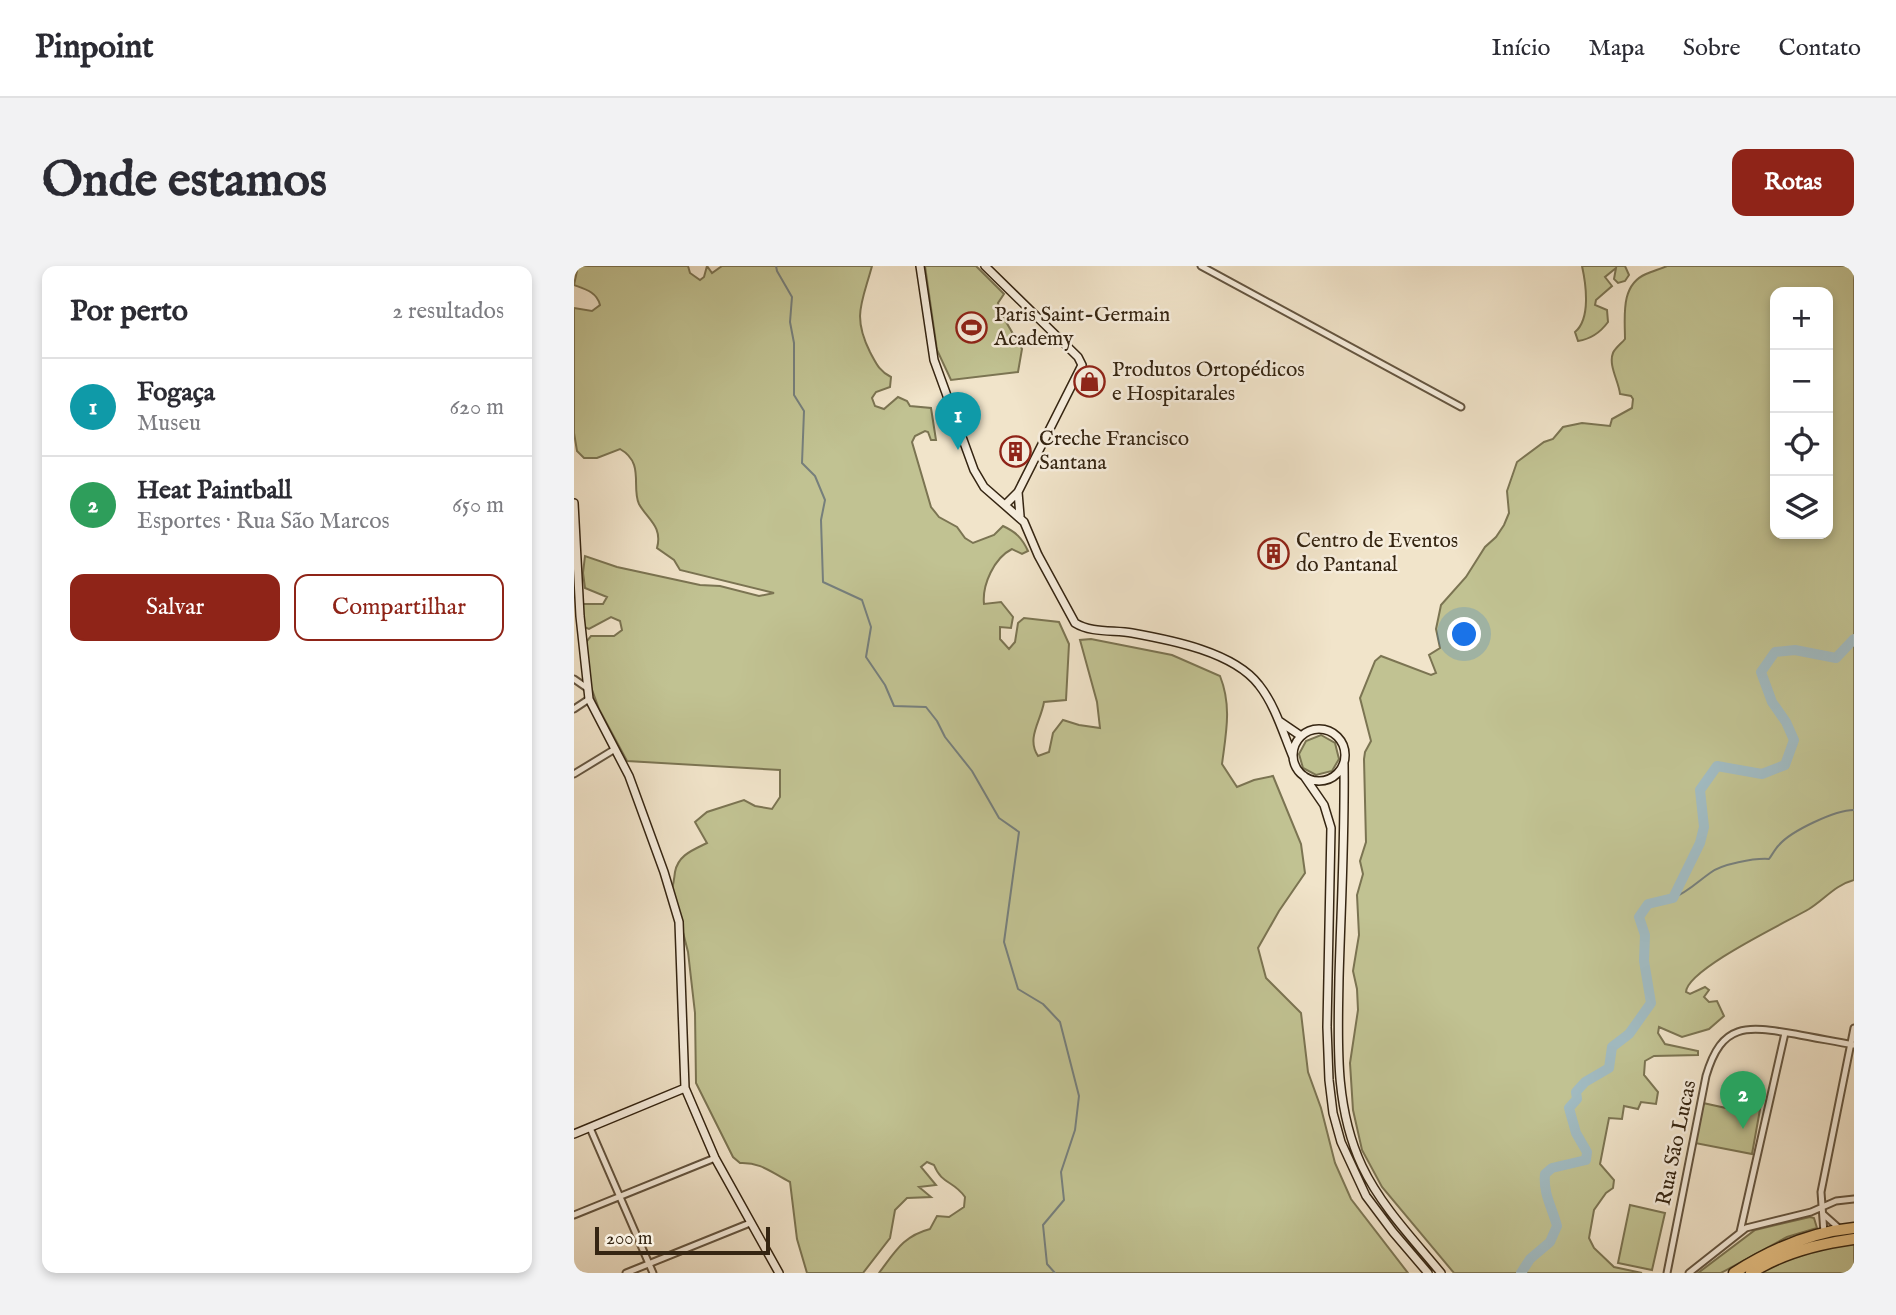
<!DOCTYPE html>
<html lang="pt">
<head>
<meta charset="utf-8">
<style>
	body { margin:0; font-family:"IM FELL English",serif; background:#f2f2f3; color:#2b2b33 }
	.controls { position:absolute; right:21px; top:21px; display:grid; overflow:hidden; border-radius:14px; box-shadow:0 4px 10px #0003 }
	.controls button { width:63px; height:63px; display:grid; place-items:center; padding:0; border:0; border-bottom:2px solid #e1e1e2; background:#fff; color:#2b2b33; font:35px sans-serif }
	.scale { position:absolute; left:21px; bottom:18px; width:175px; box-sizing:border-box; padding-left:7px; border:4px solid #352512; border-top:0; font-size:19px; line-height:24px; white-space:nowrap; color:#352512; -webkit-text-stroke:5px #f6eddd; paint-order:stroke }
	.you { position:absolute; left:891px; top:369px; width:24px; height:24px; margin:-18px; border:5px solid #fff; border-radius:50%; background:#1a73e8; box-shadow:0 0 0 10px #1a73e833 }
	.badge { display:grid; place-items:center; width:46px; height:46px; border-radius:50%; background:#8f2418; color:#fff; font-size:23px; font-weight:700 }
	.pin { position:absolute; translate:-50% -58px; filter:drop-shadow(0 2px 4px #0008) }
	.pin::after { content:''; position:absolute; top:37px; width:24px; height:21px; background:inherit; clip-path:polygon(0 0,100% 0,50% 100%) }
	.list { margin:0; padding:0; list-style:none }
	h2 { display:flex; justify-content:space-between; align-items:center; height:91px; margin:0; padding:0 28px; font-size:30px }
	h2 small { font-size:23px; font-weight:400; color:#7c7c81 }
	.list li { display:grid; grid-template-columns:46px 1fr auto; gap:21px; align-items:center; box-sizing:border-box; height:98px; padding:0 28px; border-top:2px solid #e1e1e2 }
	.list b { display:block; font-size:26px; white-space:nowrap }
	.list p { margin:0; font-size:23px; white-space:nowrap; color:#7c7c81 }
	.list em { font-size:23px; font-style:normal; color:#7c7c81 }
	.actions { display:flex; gap:14px; padding:21px 28px }
	.actions a { flex:1; padding:16px 0; border:2px solid #8f2418; border-radius:14px; text-align:center; font-size:24px; color:#8f2418 }
	.actions .main { background:#8f2418; color:#fff }
	.icon { flex:none; width:38px; height:38px; fill:none; stroke:currentColor; stroke-width:2; stroke-linecap:round; stroke-linejoin:round }
	.map { position:relative; flex:none; width:1280px; height:1007px; overflow:hidden; border-radius:14px }
	header { display:flex; align-items:center; gap:42px; box-sizing:border-box; height:98px; padding:0 35px; background:#fff; border-bottom:2px solid #e1e1e2 }
	header strong { font-size:33px }
	nav { display:flex; gap:38px; margin-inline-start:auto; font-size:24px }
	.intro { display:flex; align-items:center; justify-content:space-between; box-sizing:border-box; height:168px; padding:0 42px }
	h1 { margin:0; font-size:49px }
	.button { padding:18px 32px; border-radius:14px; background:#8f2418; color:#fff; font-size:24px; font-weight:700 }
	main { display:flex; gap:42px; padding:0 42px }
	aside { flex:1; background:#fff; border-radius:14px; box-shadow:0 4px 10px #0003 }
	.map>svg:first-child { display:block }
</style>
</head>
<body>
<header>
<strong>Pinpoint</strong>
<nav><a>Início</a><a>Mapa</a><a>Sobre</a><a>Contato</a></nav>
</header>
<div class="intro"><h1>Onde estamos</h1><a class="button">Rotas</a></div>
<main>
<aside>
<h2>Por perto<small>2 resultados</small></h2>
<ul class="list">
<li><span class="badge" style="background:#0f9aa8">1</span><div><b>Fogaça</b><p>Museu</p></div><em>620 m</em></li>
<li><span class="badge" style="background:#2e9e5b">2</span><div><b>Heat Paintball</b><p>Esportes · Rua São Marcos</p></div><em>650 m</em></li>
</ul>
<div class="actions"><a class="main">Salvar</a><a>Compartilhar</a></div>
</aside>
<div class="map">
<svg width="1280" height="1007" viewBox="0 0 1280 1007">
	<rect width="100%" height="100%" fill="#f1e4ca"/>
	<filter id="stains"><feTurbulence type="fractalNoise" baseFrequency=".00286" numOctaves="4"/><feColorMatrix values="0 0 0 0 .2 0 0 0 0 .09 0 0 0 0 .02 0 0 0 .5 -.17"/></filter>
	<radialGradient id="worn" r=".72"><stop offset=".6" stop-color="#630" stop-opacity="0"/><stop offset="1" stop-color="#630" stop-opacity=".3"/></radialGradient>
	<path fill="#c1c292" stroke="#7b7452" stroke-width="2" fill-rule="evenodd" d="M4,0H114L116,7L126,14L130,11L133,0L138,7L148,0H298C288,37 278,50 296,86C302,97 305,105 317,111L316,121L302,126L298,132L301,140L310,143L324,131L333,135L336,140L357,142L362,174H357L354,166L351,165L341,170L338,176L357,241L365,251L383,261L391,272L399,277L420,269L429,260C442,266 448,272 454,285L448,288L438,283C420,292 408,319 410,338L427,336L439,351L437,362L426,361V373L435,383L441,376L444,357L450,352L485,356L495,378L492,434L470,436C467,455 452,472 464,490L475,486L479,467L489,454L505,459L526,462L523,436L506,374L517,373L598,389L646,410C658,440 652,467 648,498L663,521L680,514L699,510L727,578L731,607L705,645L684,682L692,712L727,747L734,806L747,842L761,897L777,933L834,1007H305C321,986 329,970 356,963L363,950L375,951L390,941L391,931C379,914 368,919 360,899L353,896L347,901L362,919L345,921L357,931L333,932L321,944L316,972L289,1007H233L223,973L216,916C198,907 187,896 166,897L159,891L122,817L121,747L114,686L98,623C100,616 100,613 101,606C104,589 119,584 133,577L121,556L133,546L170,534L181,540L198,543L206,531V504L53,495L25,443L17,421L12,376L17,370H40L48,364L46,355L37,351L15,363L10,361L7,338H29L33,331L11,322L9,307L11,290L43,301L126,319L146,320L185,330L200,327L106,304L100,294L83,282C89,260 73,253 65,238C57,221 71,197 46,183L23,192H10L3,185L0,167V42L18,45L26,39C23,26 11,23 0,19Z
		M351,0H402L430,28L424,37L428,49L448,83L444,106L377,114L363,84Z
		M1008,0H1051L1055,9L1051,15L1044,17L1040,13L1042,2L1031,11L1038,20L1022,34L1021,39L1033,44L1034,56C1026,67 1017,73 1004,75L1001,66C1017,53 1012,18 1008,0Z
		M1093,0H1280V614C1261,619 1251,633 1235,643C1213,656 1113,703 1112,726L1116,728L1131,721L1135,724L1130,731L1135,736L1143,735L1150,750L1135,763L1108,771L1085,761L1084,767L1091,778L1124,785V789L1080,790L1071,795L1070,809L1084,826L1082,838L1067,836L1064,843L1050,840L1048,853L1035,852L1026,898L1040,914L1039,922L1032,927L1020,944L1015,972L1020,982L1040,1001L1068,1007H880L808,921L788,884L779,844L776,797L784,744L783,723L779,705L785,669L783,629L789,608L786,595L792,576L790,493L791,486L797,475L786,432L801,395L807,390L857,409L862,407L855,389L866,382L862,363L867,339L892,311L911,281L922,271L930,259L935,247L933,225L943,196L970,176L979,173L989,161L1008,157L1036,160L1038,153L1058,142L1059,133L1057,130L1046,128C1045,116 1034,99 1039,87C1041,82 1048,77 1051,73C1051,51 1046,19 1072,8C1079,5 1086,3 1093,0ZM1201,26H1254V268H1201Z
		M747,469L761,477L765,493L758,505L742,509L729,502L725,488L732,475Z
		M1154,832L1187,838L1178,888L1121,877L1129,837L1152,842Z
		M1056,939L1091,947L1078,1004L1044,997Z
		M1236,951L1240,952L1243,962L1213,971L1147,1007H1124L1181,964Z
		M1280,975V1007H1184L1221,989Z"/>
	<g fill="none" stroke-linecap="round" stroke-linejoin="round">
		<path stroke="#767f7c" stroke-width="2" d="M202,0L203,5L218,31L216,56L220,77V129L230,145L228,197L241,210L251,234L247,254L249,316L288,334L297,361L292,391L311,419L320,440L352,441L363,455L371,471L398,505L425,552L445,566L430,676L444,723L469,738L486,756L505,830L501,864L487,906L490,934L469,959L473,998L481,1007
			M1099,632C1114,626 1122,617 1136,607C1147,598 1181,592 1195,593C1198,589 1201,583 1205,579C1217,565 1261,544 1280,544"/>
		<path stroke="#a1bbc2" stroke-width="10" d="M947,1007L956,993L976,976L983,960C978,941 969,928 971,908L978,902L1012,894L1013,886L1002,867L995,842L1003,833L1002,826L1011,816L1035,802L1038,781L1055,768L1077,737L1070,695L1071,669L1065,651L1074,638L1099,632L1126,577L1130,561L1126,524L1143,500L1188,508L1211,499L1220,474L1212,456L1198,436L1187,406L1201,386L1221,384L1262,392L1280,373"/>
		<defs>
			<path id="street" d="M627,0L887,141
				M0,413L13,422
				M0,443L15,433
				M0,508L41,483
				M16,862L79,1007
				M1249,948L1266,963
				M0,949L141,892
				M1166,966L1211,767
				M1250,967L1247,926L1280,762
				M52,1007L176,957
				M1093,1007L1132,810C1148,756 1172,760 1221,768C1240,772 1260,775 1280,779
				M1115,1007L1172,962L1237,946L1262,935L1280,933"/>
			<path id="secondary" d="M346,0L360,94L400,204L410,221L450,256L464,289L501,357C517,367 540,364 558,367C597,374 660,386 685,419C701,439 709,467 719,491
				M411,0L504,91L508,99L444,226L432,238
				M444,226L446,250
				M0,237L6,350L15,433L55,510L90,606L105,656L111,822L141,892L205,1007
				M705,455L727,470
				M719 489a26 26 0 1 1 52 0a26 26 0 1 1-52 0Z
				M770,498C771,569 767,641 765,712C764,776 760,840 788,900C807,940 839,973 867,1007
				M730,510L750,539L757,562L753,761L755,814L759,847L767,876L792,930L819,966L854,1007
				M0,868L111,822"/>
			<path id="highway" d="M1160,1007C1196,984 1237,966 1280,962
				M1177,1007C1208,987 1243,978 1280,973"/>
		</defs>
		<use href="#street" stroke="#645540" stroke-width="9"/>
		<use href="#secondary" stroke="#352512" stroke-width="10"/>
		<use href="#highway" stroke="#352512" stroke-width="13"/>
		<use href="#street" stroke="#f6eddd" stroke-width="5"/>
		<use href="#secondary" stroke="#f6eddd" stroke-width="7"/>
		<use href="#highway" stroke="#e8c285" stroke-width="10"/>
	</g>
	<defs>
		<symbol id="stadium-ring" viewBox="-11 -11 22 22"><circle r="9.5" fill="#f6eddd" stroke="#8f2418" stroke-width="1.5"/><path d="M0-5a6.5 5 0 1 0 0 10a6.5 5 0 1 0 0-10ZM-3.5-1.8h7v3.6h-7Z" fill="#8f2418"/></symbol>
		<symbol id="shop-ring" viewBox="-11 -11 22 22"><circle r="9.5" fill="#f6eddd" stroke="#8f2418" stroke-width="1.5"/><path d="M-5-2.5h2.3a2.7 3.5 0 0 1 5.4 0H5L5.5 6h-11ZM-1.5-2.5h3a1.5 2.3 0 0 0-3 0Z" fill="#8f2418"/></symbol>
		<symbol id="building-ring" viewBox="-11 -11 22 22"><circle r="9.5" fill="#f6eddd" stroke="#8f2418" stroke-width="1.5"/><path d="M-4-6H4V6H1V3H-1V6H-4ZM-2.5-4.3h1.7v1.8h-1.7ZM.8-4.3h1.7v1.8H.8ZM-2.5-1h1.7V.8h-1.7ZM.8-1h1.7V.8H.8Z" fill="#8f2418"/></symbol>
	</defs>
	<g fill-rule="evenodd">
		<use href="#stadium-ring" x="380" y="44" width="35" height="35"/>
		<use href="#shop-ring" x="498" y="98" width="35" height="35"/>
		<use href="#building-ring" x="424" y="168" width="35" height="35"/>
		<use href="#building-ring" x="682" y="270" width="35" height="35"/>
	</g>
	<g text-anchor="middle" dominant-baseline="central" stroke-width="5" stroke-linejoin="round" paint-order="stroke">
		<g font-size="21" fill="#352512" stroke="#f6eddd" text-anchor="start">
			<text x="420" y="49">Paris Saint-Germain<tspan x="420" dy="24">Academy</tspan></text>
			<text x="538" y="104">Produtos Ortopédicos<tspan x="538" dy="24">e Hospitarales</tspan></text>
			<text x="465" y="173">Creche Francisco<tspan x="465" dy="24">Santana</tspan></text>
			<text x="722" y="275">Centro de Eventos<tspan x="722" dy="24">do Pantanal</tspan></text>
		</g>
		<g font-size="21" fill="#352512" stroke="#f6eddd">
			<text transform="translate(1103 877) rotate(-78)">Rua São Lucas</text>
		</g>
	</g>
	<rect width="100%" height="100%" filter="url(#stains)"/>
	<rect width="100%" height="100%" fill="url(#worn)"/>
</svg>
<div class="controls">
<button>+</button>
<button>−</button>
<button><svg class="icon" aria-label="locate" viewBox="0 0 24 24"><circle cx="12" cy="12" r="6"/><path d="M12 2v4M12 18v4M2 12h4M18 12h4"/></svg></button>
<button><svg class="icon" aria-label="layers" viewBox="0 0 24 24"><path d="M12 4l9 5-9 5-9-5zM3 14l9 5 9-5"/></svg></button>
</div>
<div class="scale">200 m</div>
<div class="you"></div>
<div class="pin badge" style="left:384px;top:184px;background:#0f9aa8">1</div>
<div class="pin badge" style="left:1169px;top:863px;background:#2e9e5b">2</div>
</div>
</main>
</body>
</html>
